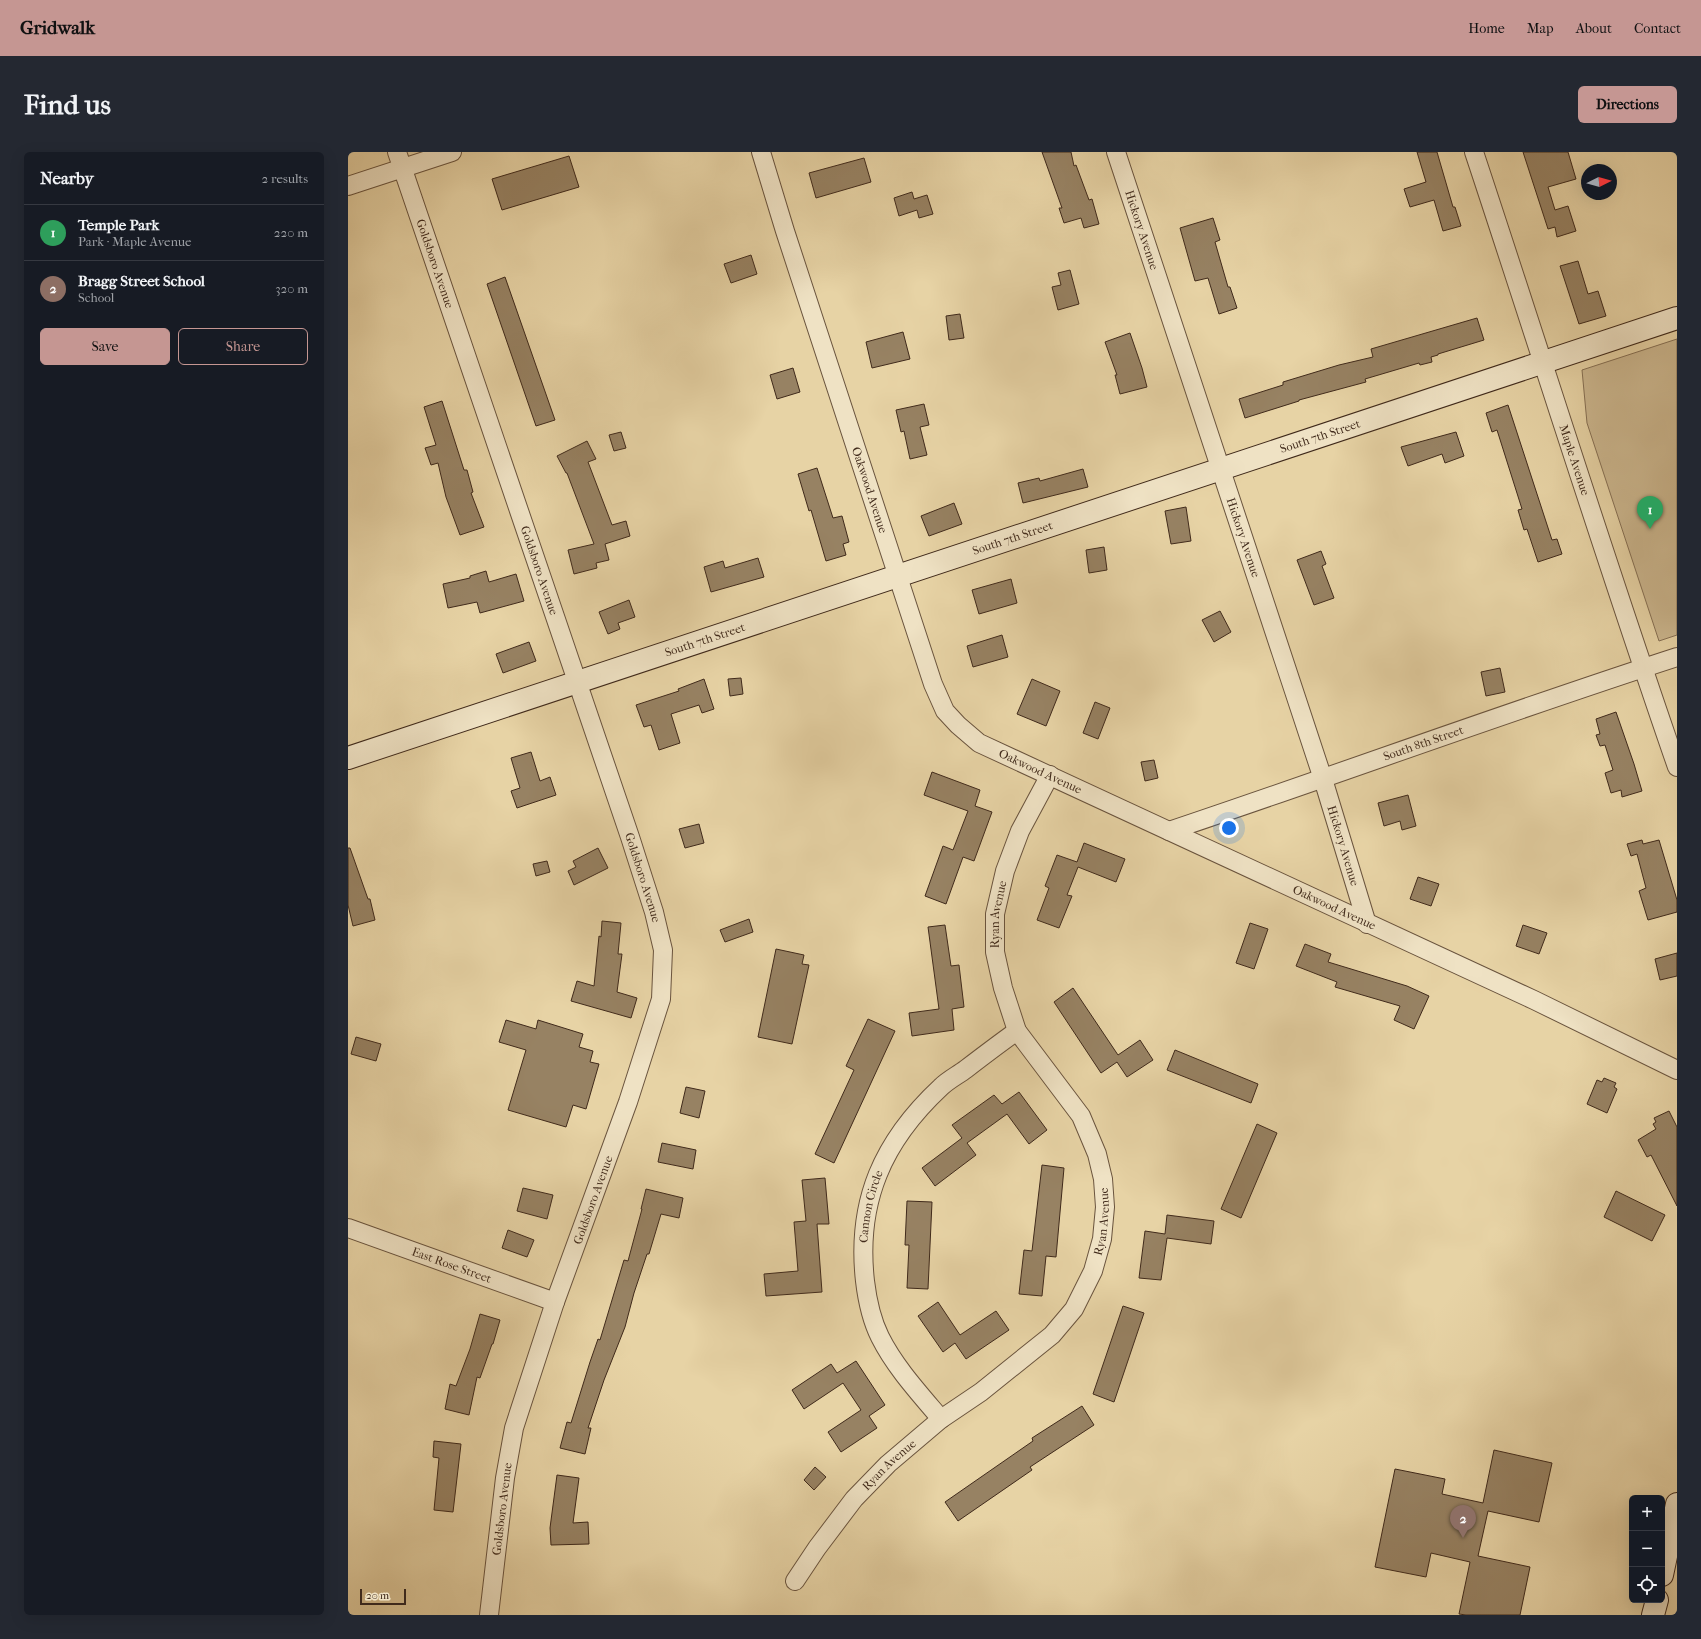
<!DOCTYPE html>
<html lang="en">
<head>
<meta charset="utf-8">
<style>
	body { margin:0; font-family:"IM FELL French Canon",serif; background:#242831; color:#f1f3f6 }
	.controls { position:absolute; right:12px; bottom:12px; display:grid; overflow:hidden; border-radius:6px; box-shadow:0 4px 16px #0002 }
	.controls button { width:36px; height:36px; display:grid; place-items:center; padding:0; border:0; border-bottom:1px solid #363941; background:#171b24; color:#f1f3f6; font:20px sans-serif }
	.compass { position:absolute; left:1233px; top:12px; width:36px; height:36px; border-radius:50%; background:#171b24; box-shadow:0 4px 16px #0002; rotate:85deg }
	.scale { position:absolute; left:12px; bottom:10px; width:46px; box-sizing:border-box; padding-left:4px; border:2px solid #402a1b; border-top:0; font-size:11px; line-height:14px; white-space:nowrap; color:#402a1b; -webkit-text-stroke:3px #efe2c4; paint-order:stroke }
	.you { position:absolute; left:881px; top:676px; width:14px; height:14px; margin:-10px; border:3px solid #fff; border-radius:50%; background:#1a73e8; box-shadow:0 0 0 6px #1a73e833 }
	.badge { display:grid; place-items:center; width:26px; height:26px; border-radius:50%; background:#c59692; color:#fff; font-size:13px; font-weight:700 }
	.pin { position:absolute; translate:-50% -33px; filter:drop-shadow(0 1px 2px #0008) }
	.pin::after { content:''; position:absolute; top:21px; width:14px; height:12px; background:inherit; clip-path:polygon(0 0,100% 0,50% 100%) }
	.list { margin:0; padding:0; list-style:none }
	h2 { display:flex; justify-content:space-between; align-items:center; height:52px; margin:0; padding:0 16px; font-size:17px }
	h2 small { font-size:13px; font-weight:400; color:#9ea1a6 }
	.list li { display:grid; grid-template-columns:26px 1fr auto; gap:12px; align-items:center; box-sizing:border-box; height:56px; padding:0 16px; border-top:1px solid #363941 }
	.list b { display:block; font-size:15px; white-space:nowrap }
	.list p { margin:0; font-size:13px; white-space:nowrap; color:#9ea1a6 }
	.list em { font-size:13px; font-style:normal; color:#9ea1a6 }
	.actions { display:flex; gap:8px; padding:12px 16px }
	.actions a { flex:1; padding:9px 0; border:1px solid #c59692; border-radius:6px; text-align:center; font-size:14px; color:#c59692 }
	.actions .main { background:#c59692; color:#111 }
	.icon { flex:none; width:22px; height:22px; fill:none; stroke:currentColor; stroke-width:2; stroke-linecap:round; stroke-linejoin:round }
	.map { position:relative; flex:none; width:1329px; height:1463px; overflow:hidden; border-radius:6px }
	header { display:flex; align-items:center; gap:24px; box-sizing:border-box; height:56px; padding:0 20px; background:#c59692; color:#111 }
	header strong { font-size:19px }
	nav { display:flex; gap:22px; margin-inline-start:auto; font-size:14px }
	.intro { display:flex; align-items:center; justify-content:space-between; box-sizing:border-box; height:96px; padding:0 24px }
	h1 { margin:0; font-size:28px }
	.button { padding:10px 18px; border-radius:6px; background:#c59692; color:#111; font-size:14px; font-weight:700 }
	main { display:flex; gap:24px; padding:0 24px }
	aside { flex:1; background:#171b24; border-radius:6px; box-shadow:0 4px 16px #0002 }
	.map>svg:first-child { display:block }
</style>
</head>
<body>
<header>
<strong>Gridwalk</strong>
<nav><a>Home</a><a>Map</a><a>About</a><a>Contact</a></nav>
</header>
<div class="intro"><h1>Find us</h1><a class="button">Directions</a></div>
<main>
<aside>
<h2>Nearby<small>2 results</small></h2>
<ul class="list">
<li><span class="badge" style="background:#2e9e5b">1</span><div><b>Temple Park</b><p>Park · Maple Avenue</p></div><em>220 m</em></li>
<li><span class="badge" style="background:#8d6e63">2</span><div><b>Bragg Street School</b><p>School</p></div><em>320 m</em></li>
</ul>
<div class="actions"><a class="main">Save</a><a>Share</a></div>
</aside>
<div class="map">
<svg width="1329" height="1463" viewBox="0 0 1329 1463">
	<rect width="100%" height="100%" fill="#e7d3a5"/>
	<filter id="stains"><feTurbulence type="fractalNoise" baseFrequency=".005" numOctaves="4"/><feColorMatrix values="0 0 0 0 .2 0 0 0 0 .09 0 0 0 0 .02 0 0 0 .5 -.17"/></filter>
	<radialGradient id="worn" r=".72"><stop offset=".6" stop-color="#630" stop-opacity="0"/><stop offset="1" stop-color="#630" stop-opacity=".3"/></radialGradient>
	<path fill="#cbb68e" stroke="#867054" d="M1329,187V483L1311,489L1239,271L1234,218Z"/>
	<path fill="#978263" stroke="#402a1b" d="M694,0H723L726,14L728,13L741,48L744,47L751,72L736,76L733,66L716,71L711,56H714Z
		M1069,0H1089L1105,55H1107L1113,74L1095,79L1086,48L1062,55L1056,37L1078,30Z
		M1175,0H1220L1228,27L1200,35L1207,58L1220,54L1228,79L1209,85L1207,75L1200,77Z
		M221,4L231,35L154,58L144,27Z
		M516,6L523,30L468,46L461,21Z
		M564,40L566,47L579,43L585,62L571,66L569,58L551,64L546,46Z
		M865,66L872,88L867,90L880,135H882L889,156L871,162L860,126L847,129L832,76Z
		M403,103L409,122L383,131L376,112Z
		M1230,109L1240,142L1250,139L1258,164L1231,172L1212,114Z
		M722,118L731,152L710,158L704,135L713,133L710,121Z
		M157,125L207,268L188,274L139,132Z
		M612,162L616,186L601,188L598,164Z
		M1129,166L1136,188L1090,202V203L1083,205L1084,210L1072,213L1071,211L1017,227L1018,230L951,248V249L897,266L891,247L935,233V230L991,213L1025,205L1023,197Z
		M555,180L562,207L524,216L518,190Z
		M782,181L794,216L799,235L772,242L767,223H769L757,190Z
		M445,216L452,240L429,247L422,223Z
		M94,249L116,318H119L125,340L123,341L136,375L112,383L98,345L90,311L83,313L77,296L88,293L76,255Z
		M576,252L581,273L572,275L579,303L562,307L556,279L553,280L548,258Z
		M1160,253L1204,388L1209,387L1214,402L1190,410L1179,377L1176,378L1170,358L1174,357L1149,278L1144,280L1138,261Z
		M273,280L278,296L266,299L261,283Z
		M1108,280L1116,304L1097,311L1094,302L1060,314L1053,295Z
		M239,289L248,307L240,310L264,373L278,369L282,384L257,392L261,408L248,411L249,416L226,422L220,398L246,392L219,321H218L209,304Z
		M469,316L485,366L494,364L501,390L495,392L498,403L478,409L463,358L461,359L450,322Z
		M735,317L740,335L675,351L670,331L691,326L692,329Z
		M606,351L614,372L581,384L573,364Z
		M838,355L843,389L823,392L817,359Z
		M756,395L759,418L741,421L738,398Z
		M973,399L978,412L974,414L986,446L966,453L949,408Z
		M410,406L416,425L363,440L356,415L375,409L377,416Z
		M138,419L141,430L168,422L176,449L132,461L129,450L100,456L95,432L122,426V424Z
		M663,427L669,451L631,462L624,438Z
		M281,448L287,465L270,471L272,477L260,482L251,460Z
		M872,459L883,480L866,490L854,468Z
		M654,483L660,505L625,515L619,494Z
		M181,490L188,509L155,521L148,502Z
		M1152,516L1157,540L1138,544L1133,520Z
		M393,526L395,542L382,544L380,527Z
		M356,527L366,557L354,561L351,553L323,562L332,591L311,598L303,573L296,575L288,553L331,539L330,537Z
		M684,527L712,539L698,574L669,562Z
		M747,550L762,556L750,587L735,581Z
		M1268,560L1286,612L1294,639L1274,645L1273,638L1263,641L1257,621L1265,618L1257,593L1252,594L1248,583L1252,582L1248,567Z
		M183,600L192,629L202,625L208,643L169,656L163,639L172,636L163,606Z
		M806,608L810,626L797,629L793,610Z
		M584,620L632,638L627,654L644,660L626,709L615,705L598,752L577,744L595,694L605,698L620,659L576,643Z
		M1060,643L1068,674L1054,678L1052,669L1036,674L1030,651Z
		M351,672L356,691L337,696L331,677Z
		M1294,688L1295,692L1311,688L1329,748V760L1300,768L1291,739L1298,736L1289,702L1283,704L1279,692Z
		M736,691L777,707L768,730L730,715L719,743L724,744L711,776L689,768L701,736L697,734L709,703L729,710Z
		M0,696H2L20,747H22L27,768L5,774L0,753Z
		M250,696L260,716L226,733L220,719L228,715L225,709Z
		M199,709L202,720L188,724L185,712Z
		M1070,725L1091,732L1083,754L1062,747Z
		M401,767L405,780L377,790L372,778Z
		M254,769L273,771L270,802H274L269,840L289,846L283,866L223,849L229,829L246,834L251,784L253,785Z
		M902,771L920,777L906,817L888,811Z
		M597,773L603,814L611,813L616,855L604,857L606,878L564,884L561,861L591,857L580,775Z
		M1175,773L1199,781L1191,802L1168,794Z
		M957,792L983,802L980,810L1059,834L1081,844L1066,877L1046,868L1052,854L987,835L989,830L948,814Z
		M428,797L456,803L454,812L461,813L444,892L410,885Z
		M1329,801V824L1312,828L1307,807Z
		M725,836L770,903L792,888L805,908L779,925L769,910L753,921L706,850Z
		M520,867L547,879L486,1011L467,1002L506,918L498,914Z
		M158,868L188,877L190,868L235,882L231,895L245,899L242,910L251,912L238,957L225,953L218,975L160,958L178,898L151,890Z
		M8,885L33,892L28,909L3,902Z
		M827,898L910,932L903,951L819,918Z
		M1256,926L1268,931L1266,935L1269,937L1259,961L1239,952L1249,928L1254,930Z
		M338,935L357,939L351,966L332,961Z
		M671,940L699,978L681,992L659,962L619,991L628,1003L587,1034L574,1016L614,986L604,973L646,943L654,952Z
		M1321,959L1329,975V1054L1303,1003L1299,1005L1290,988L1308,977L1305,972L1308,970L1306,966Z
		M909,972L929,981L893,1066L873,1057Z
		M314,991L348,998L345,1017L310,1010Z
		M694,1013L716,1016L708,1105L698,1104L694,1144L671,1142L676,1098L684,1099Z
		M477,1026L481,1072H469L474,1140L418,1144L416,1122L450,1119L446,1070L458,1069L454,1028Z
		M175,1036L205,1043L199,1067L169,1059Z
		M298,1037L335,1046L331,1066L313,1062L301,1102H299L286,1141L277,1175L256,1228L240,1276H243L237,1302L212,1296L219,1270L223,1271L242,1210L250,1187L252,1188L276,1108L280,1109L294,1057H293Z
		M1268,1039L1317,1063L1304,1089L1256,1065Z
		M559,1049L584,1050L580,1137L559,1136L561,1093H557Z
		M819,1063L866,1069L863,1092L819,1086L813,1128L791,1126L797,1079L817,1082Z
		M160,1078L186,1088L179,1105L154,1096Z
		M590,1150L612,1183L648,1159L661,1178L618,1207L607,1191L595,1200L570,1164Z
		M775,1154L796,1161L766,1250L745,1242Z
		M132,1162L152,1168L145,1192H144L132,1226L129,1225L121,1263L97,1257L102,1232L108,1234L122,1197Z
		M508,1209L537,1253L521,1264L529,1276L493,1300L480,1280L513,1258L495,1231L456,1257L444,1238L483,1212L489,1221Z
		M734,1254L746,1273L682,1315L684,1318L610,1369L597,1350L685,1289L684,1286Z
		M86,1289L113,1292L105,1360L86,1358L91,1306L85,1305Z
		M1146,1298L1204,1311L1191,1370L1140,1359L1130,1404L1182,1415L1172,1463H1118L1111,1462L1122,1410L1083,1401L1078,1425L1027,1415L1047,1317L1097,1327L1094,1342L1135,1351Z
		M467,1315L478,1325L466,1338L456,1328Z
		M209,1323L231,1326L225,1371L240,1370L241,1392L203,1393L202,1376Z"/>
	<g fill="none" stroke-linecap="round" stroke-linejoin="round">
		<defs>
			<g id="street">
				<path id="s1" d="M49,0L282,685L306,760L315,798L313,847L280,950L207,1150L166,1276L157,1326L141,1463"/>
				<path id="s2" d="M413,0L437,79L585,532L597,559L610,573L631,591L1186,848L1329,918"/>
				<path id="s3" d="M768,0L975,627L1019,772"/>
				<path id="s4" d="M1126,0C1194,205 1258,411 1329,615"/>
				<path d="M0,34L104,0"/>
				<path id="s5" d="M821,679C991,622 1159,560 1329,505"/>
				<path id="s6" d="M0,1076L207,1150"/>
				<path id="s7" d="M593,1267C571,1241 547,1215 532,1185C524,1169 519,1146 517,1129C508,1049 535,989 593,935C600,928 610,923 618,917C635,904 652,891 669,879"/>
				<path id="s8" d="M447,1429L469,1396L506,1347L540,1312L593,1267L633,1240L704,1183L726,1157L745,1119L754,1087L757,1055L755,1027L749,1002L733,964L669,879L655,836L647,800V762L657,719L672,679L702,623"/>
			</g>
			<g id="secondary">
				<path id="s9" d="M0,606L1329,166"/>
				<path d="M1314,1423L1329,1352"/>
				<path d="M1305,1463L1309,1448"/>
			</g>
		</defs>
		<use href="#street" stroke="#6a543e" stroke-width="20"/>
		<use href="#secondary" stroke="#402a1b" stroke-width="24"/>
		<use href="#street" stroke="#efe2c4" stroke-width="18"/>
		<use href="#secondary" stroke="#efe2c4" stroke-width="22"/>
	</g>
	<g text-anchor="middle" dominant-baseline="central" stroke-width="3" stroke-linejoin="round" paint-order="stroke">
		<g font-size="12" fill="#402a1b" stroke="#efe2c4">
			<text stroke="none"><textPath href="#s3" startOffset="82">Hickory Avenue</textPath></text>
			<text stroke="none"><textPath href="#s1" startOffset="118">Goldsboro Avenue</textPath></text>
			<text stroke="none"><textPath href="#s9" startOffset="1024">South 7th Street</textPath></text>
			<text stroke="none"><textPath href="#s4" startOffset="324">Maple Avenue</textPath></text>
			<text stroke="none"><textPath href="#s2" startOffset="355">Oakwood Avenue</textPath></text>
			<text stroke="none"><textPath href="#s3" startOffset="406">Hickory Avenue</textPath></text>
			<text stroke="none"><textPath href="#s9" startOffset="700">South 7th Street</textPath></text>
			<text stroke="none"><textPath href="#s1" startOffset="442">Goldsboro Avenue</textPath></text>
			<text stroke="none"><textPath href="#s9" startOffset="376">South 7th Street</textPath></text>
			<text stroke="none"><textPath href="#s5" startOffset="269">South 8th Street</textPath></text>
			<text stroke="none"><textPath href="#s2" startOffset="703">Oakwood Avenue</textPath></text>
			<text stroke="none"><textPath href="#s3" startOffset="730">Hickory Avenue</textPath></text>
			<text stroke="none"><textPath href="#s1" startOffset="766">Goldsboro Avenue</textPath></text>
			<text stroke="none"><textPath href="#s2" startOffset="1027">Oakwood Avenue</textPath></text>
			<text stroke="none"><textPath href="#s8" startOffset="822">Ryan Avenue</textPath></text>
			<text transform="translate(245 1048) rotate(-70)">Goldsboro Avenue</text>
			<text stroke="none"><textPath href="#s7" startOffset="236">Cannon Circle</textPath></text>
			<text stroke="none"><textPath href="#s8" startOffset="486">Ryan Avenue</textPath></text>
			<text stroke="none"><textPath href="#s6" startOffset="110">East Rose Street</textPath></text>
			<text stroke="none"><textPath href="#s8" startOffset="150">Ryan Avenue</textPath></text>
			<text transform="translate(154 1357) rotate(-83)">Goldsboro Avenue</text>
		</g>
	</g>
	<rect width="100%" height="100%" filter="url(#stains)"/>
	<rect width="100%" height="100%" fill="url(#worn)"/>
</svg>
<div class="controls">
<button>+</button>
<button>−</button>
<button><svg class="icon" aria-label="locate" viewBox="0 0 24 24"><circle cx="12" cy="12" r="6"/><path d="M12 2v4M12 18v4M2 12h4M18 12h4"/></svg></button>
</div>
<svg class="compass" viewBox="-18 -18 36 36"><path d="M0-13l5 13h-10z" fill="#e53935"/><path d="M0 13l5-13h-10z" fill="#9ea1a6"/></svg>
<div class="scale">20 m</div>
<div class="you"></div>
<div class="pin badge" style="left:1302px;top:377px;background:#2e9e5b">1</div>
<div class="pin badge" style="left:1115px;top:1386px;background:#8d6e63">2</div>
</div>
</main>
</body>
</html>
